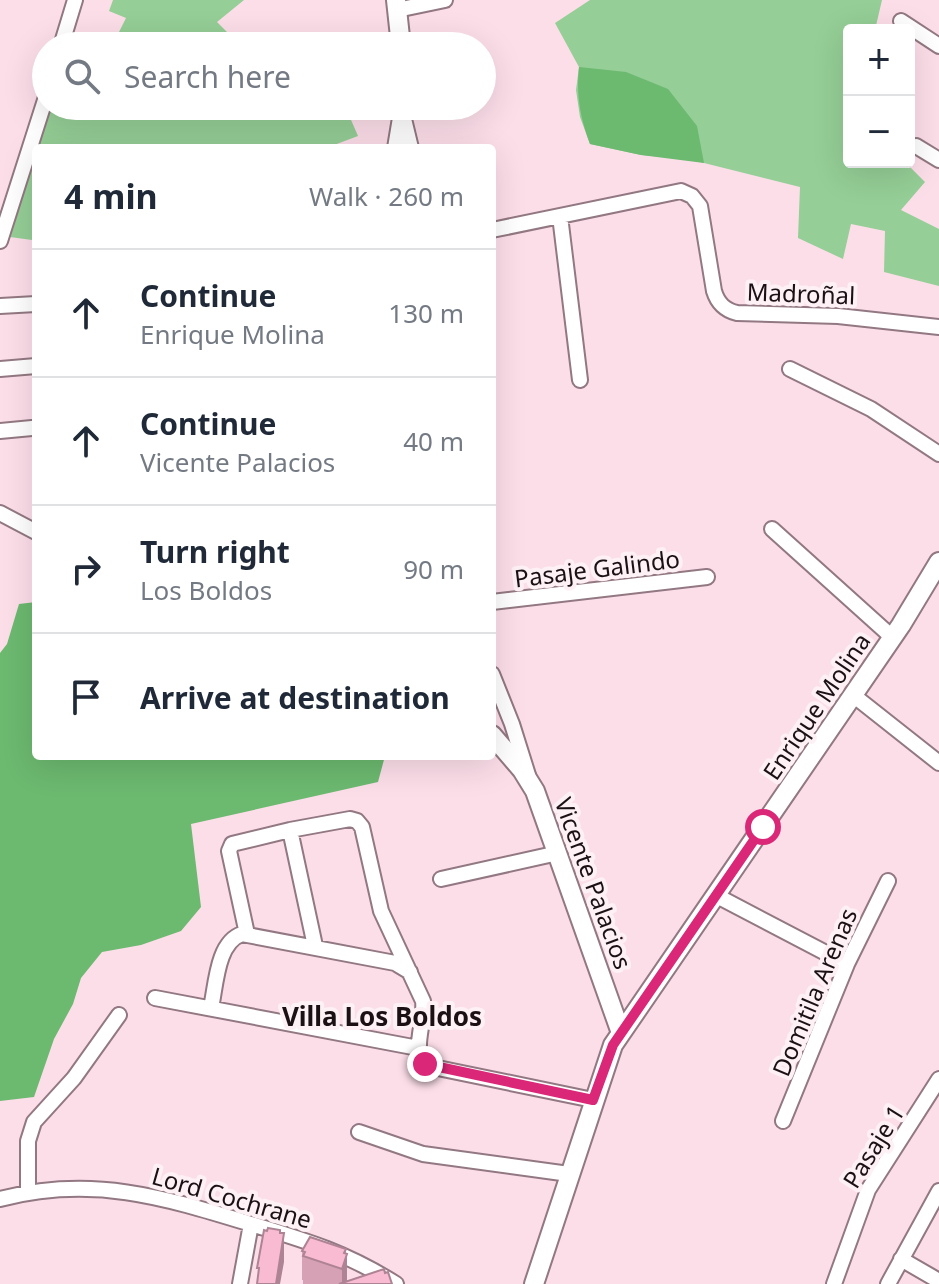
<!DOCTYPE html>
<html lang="en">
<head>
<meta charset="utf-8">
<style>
	body { margin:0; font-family:"Noto Sans",sans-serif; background:#f2f2f3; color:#1f2937 }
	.controls { position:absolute; right:24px; top:24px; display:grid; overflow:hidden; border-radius:8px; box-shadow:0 8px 32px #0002 }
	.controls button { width:72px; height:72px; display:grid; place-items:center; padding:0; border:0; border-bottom:2px solid #e0e1e3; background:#fff; color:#1f2937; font:40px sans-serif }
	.stop { position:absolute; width:24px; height:24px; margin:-18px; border:6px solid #db2777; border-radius:50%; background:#fff }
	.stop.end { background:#db2777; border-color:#fff; box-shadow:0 2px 8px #0008 }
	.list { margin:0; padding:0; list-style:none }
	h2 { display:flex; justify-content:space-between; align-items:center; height:104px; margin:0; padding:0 32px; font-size:34px }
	h2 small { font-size:26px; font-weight:400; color:#747a83 }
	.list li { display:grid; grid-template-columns:52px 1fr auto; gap:24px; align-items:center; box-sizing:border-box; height:128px; padding:0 32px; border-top:2px solid #e0e1e3 }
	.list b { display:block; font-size:30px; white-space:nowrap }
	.list p { margin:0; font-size:26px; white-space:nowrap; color:#747a83 }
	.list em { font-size:26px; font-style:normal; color:#747a83 }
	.icon { flex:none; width:44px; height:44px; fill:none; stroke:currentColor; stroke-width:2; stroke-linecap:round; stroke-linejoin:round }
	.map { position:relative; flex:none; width:939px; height:1284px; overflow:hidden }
	.search { position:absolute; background:#fff; box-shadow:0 8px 32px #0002; left:32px; top:32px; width:464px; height:88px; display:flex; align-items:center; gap:20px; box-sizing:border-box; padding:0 28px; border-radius:44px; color:#747a83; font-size:30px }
	.panel { position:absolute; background:#fff; box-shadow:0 8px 32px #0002; left:32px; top:144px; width:464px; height:616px; border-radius:8px }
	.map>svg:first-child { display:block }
</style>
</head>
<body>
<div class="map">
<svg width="939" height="1284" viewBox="0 0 939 1284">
	<rect width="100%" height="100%" fill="#fcdee9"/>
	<path fill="#95ce96" d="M113,0H244L217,22L235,40L260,46H112L126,18L109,11Z
		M590,0H882L875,30H849V162H905L925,182L901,210L939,229V286L884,272L885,231L851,224L843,259L798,238L800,187L688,159L641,155L590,144L580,117L576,90L579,67L555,23Z
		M50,106H345L358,136L326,148H37Z
		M36,152V243L32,240L10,237Z"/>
	<path fill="#6cb970" d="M579,67L626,72L668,89L697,126L704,163L641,155L590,144C580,117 576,95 579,67Z
		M36,602V756H385L378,782L191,824L201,907L181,931L141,945L102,952L81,978L73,1004L54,1039L34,1097L0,1101V653L7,644L19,604Z"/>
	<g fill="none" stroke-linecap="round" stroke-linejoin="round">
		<defs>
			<path id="minor" d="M397,10L445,0
				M901,21L939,46
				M61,46L75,0
				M404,119L411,148
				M916,146L939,160
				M560,216L580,380
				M492,230L681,191L692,196L700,206L714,291C718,304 725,310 737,313L838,316L939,327
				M0,241L46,97
				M0,306L36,304
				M0,369L36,366
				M790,369L871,409L939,454
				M0,431L32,428
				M0,513L36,532
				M772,529L892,637
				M492,602L707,577
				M492,674L512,724L528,775
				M853,695L939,763
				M290,830L315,946
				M441,879L558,853
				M717,896L847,964
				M247,934L229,851L232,844L290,830L350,819L357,821L362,827L381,911L423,1001C426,1022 409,1055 428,1066L593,1100
				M155,998L418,1048
				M211,1008C216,985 217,942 242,934L395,963L410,972
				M783,1121L847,964L888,881
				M359,1132L423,1154L569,1174
				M28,1193V1141L34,1122L74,1078L119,1015
				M0,1199C92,1175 163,1197 251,1224C307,1241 345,1252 396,1284
				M901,1259L939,1281
				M240,1284L251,1224
				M834,1284L868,1190L939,1079
				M888,1284L939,1191"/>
			<path id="major" d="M396,0L401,46
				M397,148L404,106
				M492,735L522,770L535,791L621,1033
				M534,1284L613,1045L901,625L939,562"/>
		</defs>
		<use href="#minor" stroke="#927882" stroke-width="18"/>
		<use href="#major" stroke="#927882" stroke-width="22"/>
		<use href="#minor" stroke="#fff" stroke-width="14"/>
		<use href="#major" stroke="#fff" stroke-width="18"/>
	</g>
	<path fill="#d6a1b5" d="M302,1251L346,1253L347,1281L385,1273L392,1284H303V1280H302Z"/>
	<path fill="#ae8393" d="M284,1233V1262L280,1284H276Z
		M346,1249V1259L347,1254V1283L342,1284V1269Z"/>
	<path fill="#f9bbd2" stroke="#ae8393" stroke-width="2" d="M268,1228L280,1230V1233H284L276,1284H257L259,1268H257L264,1230L267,1231Z
		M310,1237L346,1249L344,1253L347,1254L342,1269L303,1256L305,1252L302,1251Z
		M384,1269L385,1273L388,1272L392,1284H339Z"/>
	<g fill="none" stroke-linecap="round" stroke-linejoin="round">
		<path stroke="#db2777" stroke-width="10" d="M425,1064L593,1100L613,1045L763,827"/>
	</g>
	<g text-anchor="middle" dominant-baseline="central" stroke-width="8" stroke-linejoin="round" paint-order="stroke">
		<g font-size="24" fill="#1b1115" stroke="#fdf1f5">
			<text transform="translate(801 293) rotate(2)">Madroñal</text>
			<text transform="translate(597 568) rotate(-7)">Pasaje Galindo</text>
			<text transform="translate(816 706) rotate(-56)">Enrique Molina</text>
			<text transform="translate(594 883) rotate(70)">Vicente Palacios</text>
			<text transform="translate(814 992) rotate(-67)">Domitila Arenas</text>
			<text transform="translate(873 1146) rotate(-58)">Pasaje 1</text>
			<text transform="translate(232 1197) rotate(16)">Lord Cochrane</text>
		</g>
		<g font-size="26" font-weight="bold" fill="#1b1115" stroke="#fdf1f5">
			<text x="382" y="1016">Villa Los Boldos</text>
		</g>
	</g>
</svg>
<div class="controls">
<button>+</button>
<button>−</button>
</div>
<div class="stop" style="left:763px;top:827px"></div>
<div class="stop end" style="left:425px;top:1064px"></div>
<div class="search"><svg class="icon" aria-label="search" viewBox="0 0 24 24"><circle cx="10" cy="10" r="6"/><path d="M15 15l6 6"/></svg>Search here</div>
<section class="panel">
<h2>4 min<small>Walk · 260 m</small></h2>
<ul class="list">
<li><svg class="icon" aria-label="ahead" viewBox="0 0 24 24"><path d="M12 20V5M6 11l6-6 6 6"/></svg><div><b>Continue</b><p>Enrique Molina</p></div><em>130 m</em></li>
<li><svg class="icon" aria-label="ahead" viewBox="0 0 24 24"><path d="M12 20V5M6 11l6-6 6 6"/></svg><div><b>Continue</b><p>Vicente Palacios</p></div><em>40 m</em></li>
<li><svg class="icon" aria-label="right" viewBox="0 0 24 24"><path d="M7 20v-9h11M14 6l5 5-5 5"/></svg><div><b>Turn right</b><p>Los Boldos</p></div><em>90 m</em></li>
<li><svg class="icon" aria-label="arrive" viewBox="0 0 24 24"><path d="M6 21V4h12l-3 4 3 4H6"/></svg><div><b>Arrive at destination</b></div></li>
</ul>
</section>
</div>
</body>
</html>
